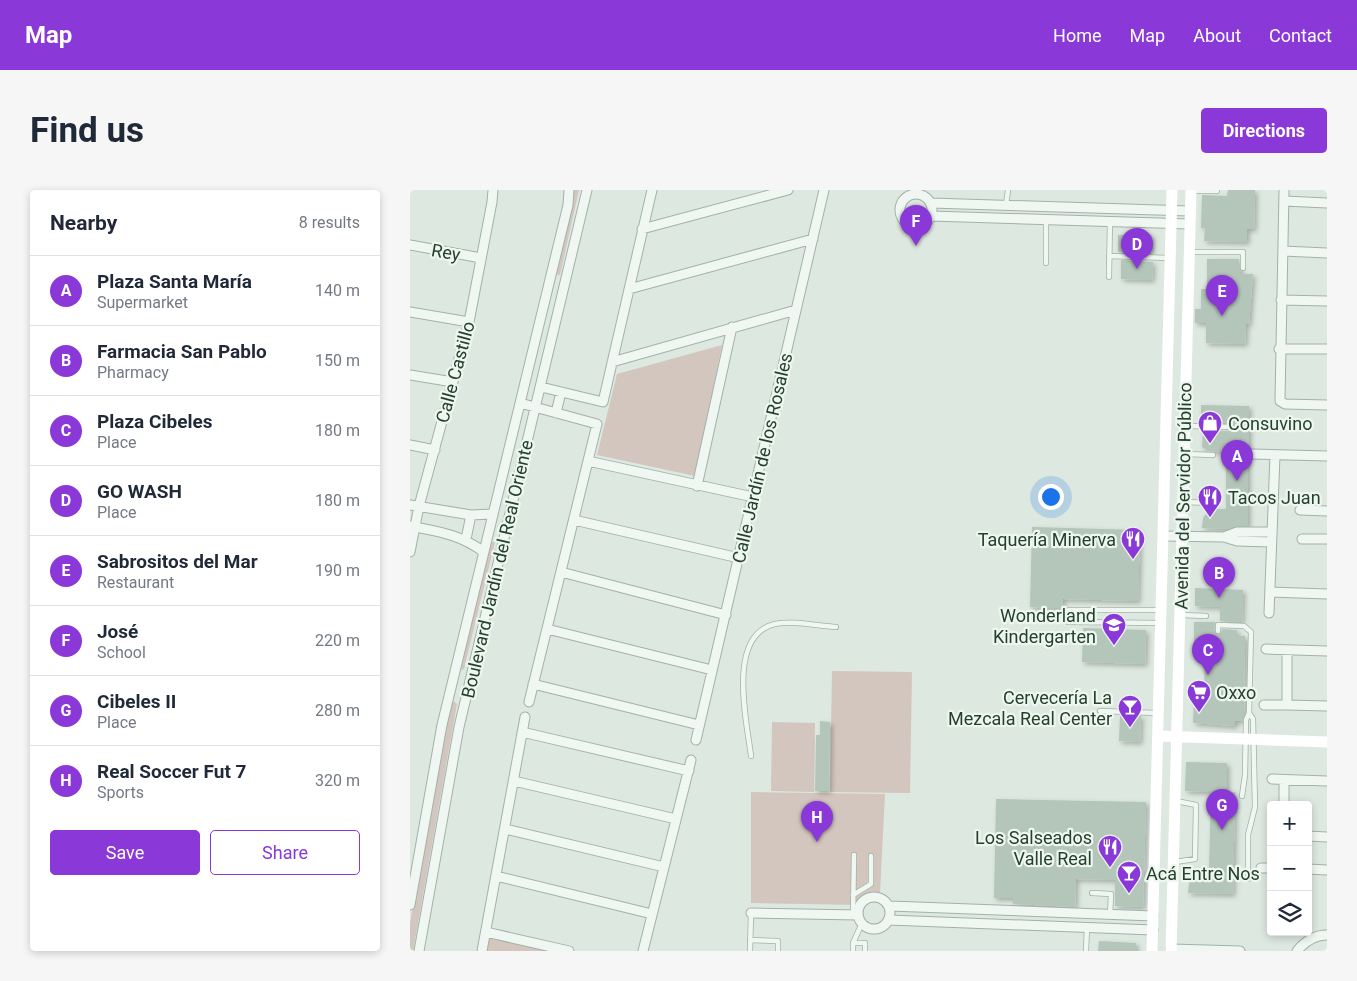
<!DOCTYPE html>
<html lang="en">
<head>
<meta charset="utf-8">
<style>
	body { margin:0; font-family:Roboto,sans-serif; background:#f6f6f7; color:#1f2937 }
	.controls { position:absolute; right:15px; bottom:15px; display:grid; overflow:hidden; border-radius:5px; box-shadow:0 2px 8px #0003 }
	.controls button { width:45px; height:45px; display:grid; place-items:center; padding:0; border:0; border-bottom:1px solid #e0e1e3; background:#fff; color:#1f2937; font:25px sans-serif }
	.you { position:absolute; left:640px; top:306px; width:18px; height:18px; margin:-12px; border:4px solid #fff; border-radius:50%; background:#1a73e8; box-shadow:0 0 0 8px #1a73e833 }
	.badge { display:grid; place-items:center; width:32px; height:32px; border-radius:50%; background:#8a38d8; color:#fff; font-size:16px; font-weight:700 }
	.pin { position:absolute; translate:-50% -41px; filter:drop-shadow(0 1px 2px #0008) }
	.pin::after { content:''; position:absolute; top:26px; width:18px; height:15px; background:inherit; clip-path:polygon(0 0,100% 0,50% 100%) }
	.list { margin:0; padding:0; list-style:none }
	h2 { display:flex; justify-content:space-between; align-items:center; height:65px; margin:0; padding:0 20px; font-size:21px }
	h2 small { font-size:16px; font-weight:400; color:#747a83 }
	.list li { display:grid; grid-template-columns:32px 1fr auto; gap:15px; align-items:center; box-sizing:border-box; height:70px; padding:0 20px; border-top:1px solid #e0e1e3 }
	.list b { display:block; font-size:19px; white-space:nowrap }
	.list p { margin:0; font-size:16px; white-space:nowrap; color:#747a83 }
	.list em { font-size:16px; font-style:normal; color:#747a83 }
	.actions { display:flex; gap:10px; padding:15px 20px }
	.actions a { flex:1; padding:11px 0; border:1px solid #8a38d8; border-radius:5px; text-align:center; font-size:18px; color:#8a38d8 }
	.actions .main { background:#8a38d8; color:#fff }
	.icon { flex:none; width:28px; height:28px; fill:none; stroke:currentColor; stroke-width:2; stroke-linecap:round; stroke-linejoin:round }
	.map { position:relative; flex:none; width:917px; height:761px; overflow:hidden; border-radius:5px }
	header { display:flex; align-items:center; gap:30px; box-sizing:border-box; height:70px; padding:0 25px; background:#8a38d8; color:#fff }
	header strong { font-size:24px }
	nav { display:flex; gap:28px; margin-inline-start:auto; font-size:18px }
	.intro { display:flex; align-items:center; justify-content:space-between; box-sizing:border-box; height:120px; padding:0 30px }
	h1 { margin:0; font-size:35px }
	.button { padding:12px 22px; border-radius:5px; background:#8a38d8; color:#fff; font-size:18px; font-weight:700 }
	main { display:flex; gap:30px; padding:0 30px }
	aside { flex:1; background:#fff; border-radius:5px; box-shadow:0 2px 8px #0003 }
	.map>svg:first-child { display:block }
</style>
</head>
<body>
<header>
<strong>Map</strong>
<nav><a>Home</a><a>Map</a><a>About</a><a>Contact</a></nav>
</header>
<div class="intro"><h1>Find us</h1><a class="button">Directions</a></div>
<main>
<aside>
<h2>Nearby<small>8 results</small></h2>
<ul class="list">
<li><span class="badge">A</span><div><b>Plaza Santa María</b><p>Supermarket</p></div><em>140 m</em></li>
<li><span class="badge">B</span><div><b>Farmacia San Pablo</b><p>Pharmacy</p></div><em>150 m</em></li>
<li><span class="badge">C</span><div><b>Plaza Cibeles</b><p>Place</p></div><em>180 m</em></li>
<li><span class="badge">D</span><div><b>GO WASH</b><p>Place</p></div><em>180 m</em></li>
<li><span class="badge">E</span><div><b>Sabrositos del Mar</b><p>Restaurant</p></div><em>190 m</em></li>
<li><span class="badge">F</span><div><b>José</b><p>School</p></div><em>220 m</em></li>
<li><span class="badge">G</span><div><b>Cibeles II</b><p>Place</p></div><em>280 m</em></li>
<li><span class="badge">H</span><div><b>Real Soccer Fut 7</b><p>Sports</p></div><em>320 m</em></li>
</ul>
<div class="actions"><a class="main">Save</a><a>Share</a></div>
</aside>
<div class="map">
<svg width="917" height="761" viewBox="0 0 917 761">
	<defs>
		<filter id="shadow"><feDropShadow dx="2.5" dy="2.5" stdDeviation="2.5" flood-color="#0004"/></filter>
	</defs>
	<rect width="100%" height="100%" fill="#dde8e0"/>
	<path fill="#d3c6be" d="M160,0H169L150,85L143,84Z
		M312,155L285,286L187,265L207,184Z
		M78,352H85L54,479L51,480Z
		M422,481L502,482L500,603L420,602Z
		M43,511L47,514L3,761H0V733L39,515Z
		M362,532L405,533L404,602L361,601Z
		M341,602L475,604L470,703L456,704L447,715L341,713Z
		M79,747L139,761H76Z"/>
	<path fill="#b4c5b9" filter="url(#shadow)" d="M818,0H845L844,39H837V52L794,51L795,38H791L792,5L817,6Z
		M708,45H742L741,63L708,62Z
		M797,69H829L831,84H843L839,134H836L835,154L796,153V133H785V119H791V99H797Z
		M711,70L743,72L742,90L711,89Z
		M791,215L839,216V258L835,264L838,270V336L818,339L792,338L793,328L799,319H816V262L798,261L792,257L793,240L820,241L824,237L820,233L791,232Z
		M622,337L730,340L728,411L653,409L652,418L620,417Z
		M785,398L833,400L832,432L810,431V417L785,416Z
		M784,432H805L804,441L808,445L811,443L812,439L827,440V446H835L834,524L832,531H825V536L783,533L784,513H794L795,457H784Z
		M673,438L736,440L735,474L672,472Z
		M710,526H731L730,552L709,551Z
		M410,531L420,532L419,601H405L406,545H410Z
		M776,572L817,573V602H825L823,704L778,703L781,678L799,679L801,602L775,601Z
		M586,609L736,612L733,717L705,716V690L666,689L665,717L603,714V708H584Z
		M689,751L726,753V761H688Z"/>
	<g fill="none" stroke-linecap="round" stroke-linejoin="round">
		<defs>
			<path id="lane" d="M782,1H807
				M596,15L598,0
				M781,62H833V78
				M699,66L759,68
				M636,73V30
				M699,87L700,31
				M776,236L820,237
				M776,264L803,265
				M774,312L803,313
				M772,425L796,426
				M750,433L658,432L659,420H750
				M808,441V435L834,436L841,442L839,523L836,530L835,585L832,606
				M690,521L747,523
				M341,566C337,532 316,445 365,434C383,430 407,436 426,437
				M765,672L785,669L786,615L766,611
				M838,689V645L845,617L843,529L839,523
				M682,703L701,704L700,725
				M443,705L461,694V666
				M443,725L444,665
				M340,750L368,751V761
				M443,753H455V761
				M340,761L341,723
				M443,761V753L452,733
				M676,761L677,737"/>
			<path id="street" d="M874,0L870,211L875,214L917,215
				M490 20a16 16 0 1 1 32 0a16 16 0 1 1-32 0Z
				M874,11L917,13
				M521,13L780,21
				M521,26L780,34
				M232,39L378,0
				M0,55L71,68
				M873,61L917,63
				M219,99L403,49
				M871,110L917,111
				M0,122L59,132
				M869,159H917
				M202,172L386,120
				M0,185L43,192
				M131,197L193,212L242,0
				M110,213L187,234L119,512
				M146,223L151,202
				M0,255L25,260
				M841,264L917,266
				M178,271L343,307
				M287,296L322,137
				M0,315L61,325L82,324
				M890,320L917,321
				M164,330L329,368
				M0,336C30,342 49,344 74,362
				M753,346L814,347L827,351L861,352
				M814,347L827,342H862
				M56,349L61,325
				M892,349H917
				M0,362L9,316L59,132L82,12L83,0
				M151,382L316,425
				M860,402L917,404
				M859,423L865,265
				M137,439L302,480
				M856,459L917,461
				M877,460V515L917,516
				M123,494L289,535
				M854,515H877
				M112,542L279,581
				M286,550L414,0
				M862,589L917,591
				M104,591L266,629
				M874,615V590
				M95,639L254,677
				M898,646L917,647
				M851,678H861
				M898,679L917,680
				M86,686L242,724
				M448 723a16 16 0 1 1 32 0a16 16 0 1 1-32 0Z
				M0,715L32,535L158,15L159,0
				M480,716L743,726
				M341,723L448,725
				M479,730L743,740
				M76,742L159,761
				M761,759L830,761
				M9,761L49,537L177,0
				M72,761L115,527
				M233,761L281,570
				M887,761C895,751 904,745 917,745"/>
		</defs>
		<use href="#lane" stroke="#a2b2a7" stroke-width="6"/>
		<use href="#street" stroke="#a2b2a7" stroke-width="11"/>
		<use href="#lane" stroke="#f0f6f2" stroke-width="4.5"/>
		<use href="#street" stroke="#f0f6f2" stroke-width="9"/>
		<path stroke="#fff" stroke-width="11" d="M748,546L917,552
			M742,761L762,0
			M761,761L781,0"/>
	</g>
	<defs>
		<symbol id="shop-pin" viewBox="-11 -11 22 30"><path d="M0 17L-7.5 6A9.5 9.5 0 1 1 7.5 6Z" fill="#8a38d8" stroke="#edf6ef"/><path d="M-5-2.5h2.3a2.7 3.5 0 0 1 5.4 0H5L5.5 6h-11ZM-1.5-2.5h3a1.5 2.3 0 0 0-3 0Z" fill="#fff"/></symbol>
		<symbol id="restaurant-pin" viewBox="-11 -11 22 30"><path d="M0 17L-7.5 6A9.5 9.5 0 1 1 7.5 6Z" fill="#8a38d8" stroke="#edf6ef"/><path d="M-5-6h1v4h1v-4h1v4h1v-4h1v5L-1.5 .5V6h-2V.5L-5-1ZM5-6V6H3V1.5H1.5Q1.5-4 5-6Z" fill="#fff"/></symbol>
		<symbol id="school-pin" viewBox="-11 -11 22 30"><path d="M0 17L-7.5 6A9.5 9.5 0 1 1 7.5 6Z" fill="#8a38d8" stroke="#edf6ef"/><path d="M0-5L7-2L0 1L-7-2ZM-4 1L0 2.5L4 1V4Q0 6-4 4Z" fill="#fff"/></symbol>
		<symbol id="supermarket-pin" viewBox="-11 -11 22 30"><path d="M0 17L-7.5 6A9.5 9.5 0 1 1 7.5 6Z" fill="#8a38d8" stroke="#edf6ef"/><path d="M-6-5.5h2.5l.6 2H6L4.5 2H-2.5L-4.4-4H-6ZM-1.5 3.2a1.3 1.3 0 1 0 .1 0ZM3 3.2a1.3 1.3 0 1 0 .1 0Z" fill="#fff"/></symbol>
		<symbol id="bar-pin" viewBox="-11 -11 22 30"><path d="M0 17L-7.5 6A9.5 9.5 0 1 1 7.5 6Z" fill="#8a38d8" stroke="#edf6ef"/><path d="M-6-5H6L.8 .8V4.5H3.5V6h-7V4.5H-.8V.8Z" fill="#fff"/></symbol>
	</defs>
	<g fill-rule="evenodd">
		<use href="#shop-pin" x="786" y="219" width="28" height="38"/>
		<use href="#restaurant-pin" x="786" y="293" width="28" height="38"/>
		<use href="#restaurant-pin" x="709" y="335" width="28" height="38"/>
		<use href="#school-pin" x="690" y="421" width="28" height="38"/>
		<use href="#supermarket-pin" x="775" y="488" width="28" height="38"/>
		<use href="#bar-pin" x="706" y="503" width="28" height="38"/>
		<use href="#restaurant-pin" x="686" y="643" width="28" height="38"/>
		<use href="#bar-pin" x="705" y="669" width="28" height="38"/>
	</g>
	<g text-anchor="middle" dominant-baseline="central" stroke-width="4.5" stroke-linejoin="round" paint-order="stroke">
		<g font-size="18" fill="#26402e" stroke="#edf6ef">
			<text transform="translate(36 62) rotate(10)">Rey</text>
			<text transform="translate(45 182) rotate(-75)">Calle Castillo</text>
			<text transform="translate(352 268) rotate(-77)">Calle Jardín de los Rosales</text>
			<text transform="translate(773 306) rotate(-89)">Avenida del Servidor Público</text>
			<text transform="translate(87 379) rotate(-77)">Boulevard Jardín del Real Oriente</text>
		</g>
		<g font-size="18" fill="#26402e" stroke="#edf6ef" text-anchor="start">
			<text x="818" y="233">Consuvino</text>
			<text x="818" y="307">Tacos Juan</text>
			<text x="706" y="349" text-anchor="end">Taquería Minerva</text>
			<text x="686" y="425" text-anchor="end">Wonderland<tspan x="686" dy="21">Kindergarten</tspan></text>
			<text x="806" y="502">Oxxo</text>
			<text x="702" y="507" text-anchor="end">Cervecería La<tspan x="702" dy="21">Mezcala Real Center</tspan></text>
			<text x="682" y="647" text-anchor="end">Los Salseados<tspan x="682" dy="21">Valle Real</tspan></text>
			<text x="736" y="683">Acá Entre Nos</text>
		</g>
	</g>
</svg>
<div class="controls">
<button>+</button>
<button>−</button>
<button><svg class="icon" aria-label="layers" viewBox="0 0 24 24"><path d="M12 4l9 5-9 5-9-5zM3 14l9 5 9-5"/></svg></button>
</div>
<div class="you"></div>
<div class="pin badge" style="left:827px;top:291px">A</div>
<div class="pin badge" style="left:809px;top:408px">B</div>
<div class="pin badge" style="left:798px;top:485px">C</div>
<div class="pin badge" style="left:727px;top:79px">D</div>
<div class="pin badge" style="left:812px;top:126px">E</div>
<div class="pin badge" style="left:506px;top:56px">F</div>
<div class="pin badge" style="left:812px;top:640px">G</div>
<div class="pin badge" style="left:407px;top:652px">H</div>
</div>
</main>
</body>
</html>
